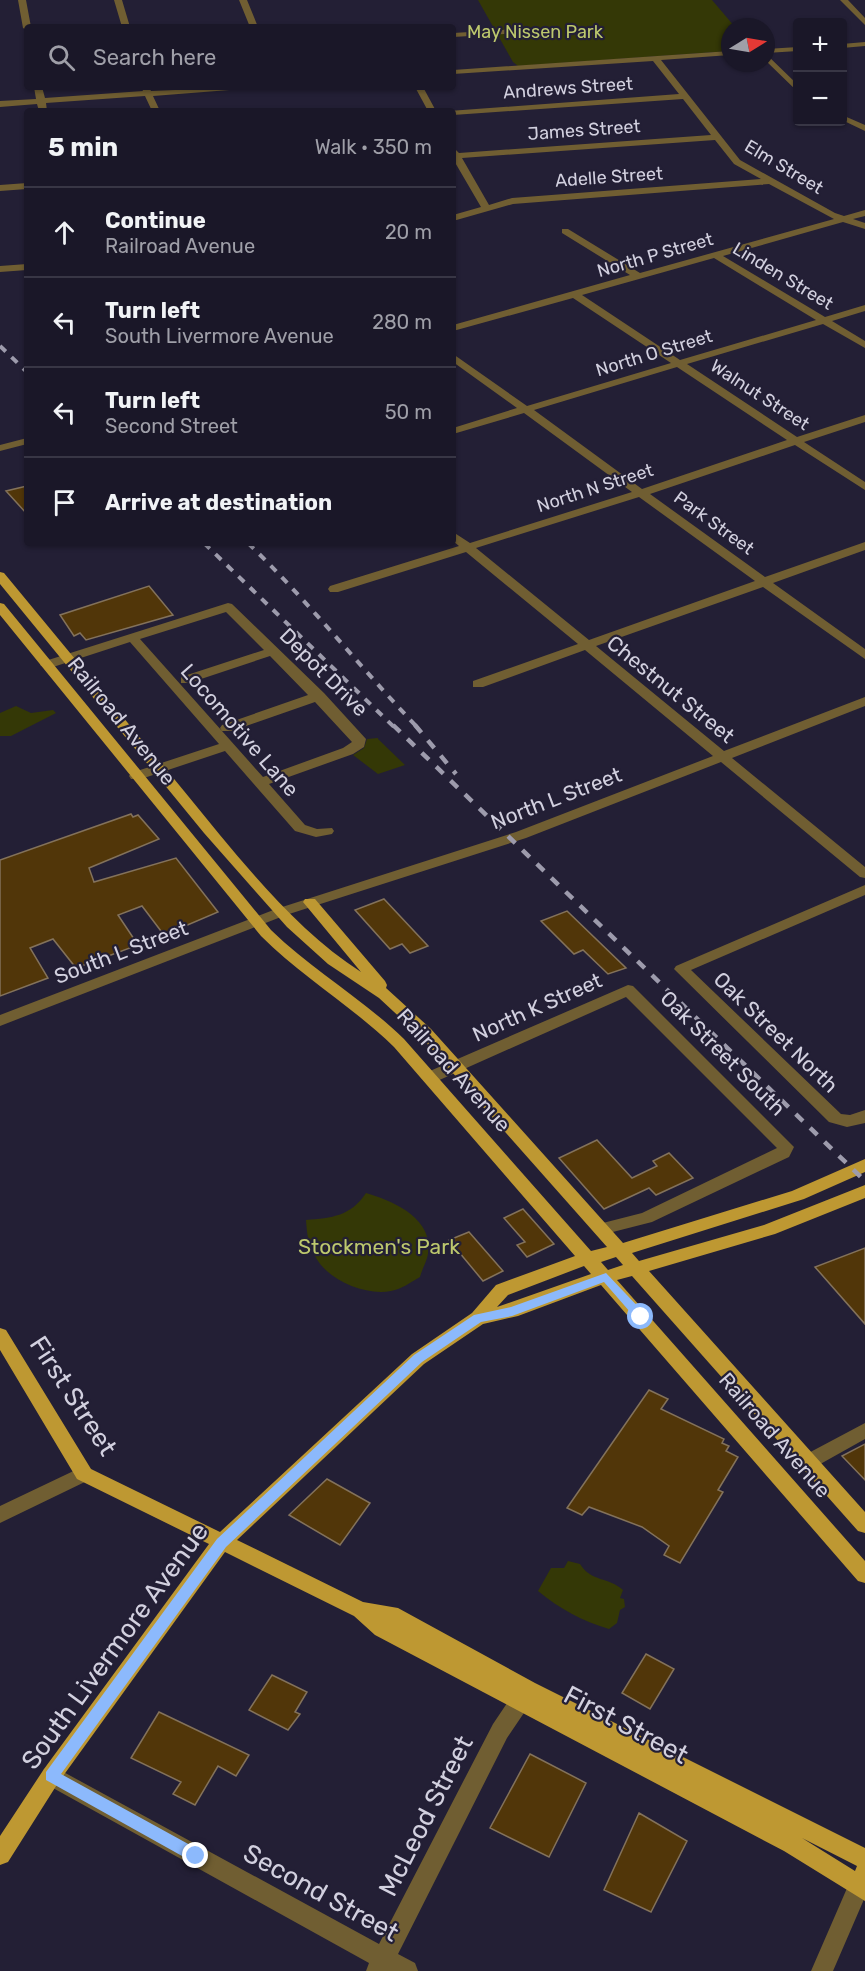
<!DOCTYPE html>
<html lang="en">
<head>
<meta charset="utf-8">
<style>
	body { margin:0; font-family:Rubik,sans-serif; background:#272434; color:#f1f3f6 }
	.controls { position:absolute; right:18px; top:18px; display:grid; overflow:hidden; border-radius:6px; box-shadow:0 2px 4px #0004 }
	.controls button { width:54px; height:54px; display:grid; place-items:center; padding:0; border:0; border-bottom:2px solid #383645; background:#1a1728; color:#f1f3f6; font:30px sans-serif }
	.compass { position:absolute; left:721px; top:18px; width:54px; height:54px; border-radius:50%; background:#1a1728; box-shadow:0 2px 4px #0004; rotate:79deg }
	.stop { position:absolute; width:18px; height:18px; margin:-14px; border:4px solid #8cb9fc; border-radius:50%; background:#fff }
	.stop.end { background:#8cb9fc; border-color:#fff; box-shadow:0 2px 6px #0008 }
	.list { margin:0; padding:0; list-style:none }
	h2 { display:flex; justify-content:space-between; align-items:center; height:78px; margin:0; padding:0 24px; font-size:26px }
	h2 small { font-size:20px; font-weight:400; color:#9f9fa8 }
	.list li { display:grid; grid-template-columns:39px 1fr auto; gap:18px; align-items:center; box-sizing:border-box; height:90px; padding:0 24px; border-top:2px solid #383645 }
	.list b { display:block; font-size:22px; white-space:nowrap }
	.list p { margin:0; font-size:20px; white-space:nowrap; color:#9f9fa8 }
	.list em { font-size:20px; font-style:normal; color:#9f9fa8 }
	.icon { flex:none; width:33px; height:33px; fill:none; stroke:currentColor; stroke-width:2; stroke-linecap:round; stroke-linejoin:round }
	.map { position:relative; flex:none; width:865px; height:1971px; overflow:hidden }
	.search { position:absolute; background:#1a1728; box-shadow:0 2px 4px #0004; left:24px; top:24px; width:432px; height:66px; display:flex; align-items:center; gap:15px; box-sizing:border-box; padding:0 21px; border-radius:6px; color:#9f9fa8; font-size:22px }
	.panel { position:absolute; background:#1a1728; box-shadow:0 2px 4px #0004; left:24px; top:108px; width:432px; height:438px; border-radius:6px }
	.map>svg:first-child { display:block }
</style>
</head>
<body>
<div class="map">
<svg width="865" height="1971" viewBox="0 0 865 1971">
	<rect width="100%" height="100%" fill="#231f35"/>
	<path fill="#343806" d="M478,0H712L735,27H730V51L518,66L513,62Z
		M16,706L31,713L53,710L56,713L11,736H0V713Z
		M378,738V739L405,765L378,774L353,755L364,748L367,739Z
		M366,1193C393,1201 434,1218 428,1254C427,1261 422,1269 420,1277C411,1282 402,1289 391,1291C365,1296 327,1280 315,1256C308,1244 307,1234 306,1220C332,1218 351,1216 366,1193Z
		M568,1561L580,1564C591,1582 609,1577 623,1590L620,1598L624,1599L625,1607L620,1610L617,1623L609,1629C582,1621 560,1609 538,1591L551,1568H564Z"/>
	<path fill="#513609" stroke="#83725b" stroke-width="1.5" d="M27,486V514L6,491Z
		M149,586L173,615L86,640L80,633L74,636L60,615Z
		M131,814L133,817L138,815L159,839L89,868L94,882L176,858L218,912L164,935L142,906L118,915L138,945L76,968L53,939L30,948L48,978L0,996V860Z
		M384,899L428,946L410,953L402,944L390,949L355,910Z
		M567,911L626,968L608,974L583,950L574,954L541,921Z
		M597,1140L632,1178L657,1166L653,1161L669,1153L693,1178L656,1195L649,1188L604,1209L559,1158Z
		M523,1209L554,1244L527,1257L517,1245L525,1242L504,1218Z
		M469,1232L503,1271L483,1281L449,1240Z
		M865,1248V1324L815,1267Z
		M649,1390L668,1399L661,1409L724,1439L722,1443L729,1446L726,1451L738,1457L718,1490L723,1492L680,1563L664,1555L669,1546L642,1527L589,1507L582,1515L567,1508Z
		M865,1444V1480L842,1456Z
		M327,1479L370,1503L340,1545L289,1515Z
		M646,1654L674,1669L650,1709L622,1693Z
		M272,1675L307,1692L295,1712L300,1714L288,1730L249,1710Z
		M159,1712L249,1755L236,1776L218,1766L195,1805L173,1794L181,1782L131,1758Z
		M530,1754L586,1783L549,1857L490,1828Z
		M639,1813L687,1841L651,1912L604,1890Z"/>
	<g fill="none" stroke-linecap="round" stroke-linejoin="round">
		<path fill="#705e32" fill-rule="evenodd" d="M18,0H26L31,27H27V30L23,28Z
			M114,0H122L130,27H122Z
			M239,0H247L258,27H250Z
			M840,0H848L865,18V25Z
			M519,25L523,27L522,29L504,34L453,37V33L503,30Z
			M865,42V46L842,48V44Z
			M798,47V51L766,53V49Z
			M730,51V55L661,60L740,160L835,213L844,216L865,210V216L853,219L865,223V229L843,222L723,256L825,317L865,305V311L832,321L865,341V348L823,324L687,364L797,437L865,415V422L804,442L865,482V490L795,445L650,494L765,577L865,542V550L773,583L865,649V659L763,587L596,646L724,751L865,697V706L732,758L865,867V878L860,877L721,762L526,838L286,915L0,1026V1015L276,909L516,832L713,756L585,650L483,687H473V681L578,644L466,552L338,592H330L328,589L330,586L459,546L453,541V532L470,543L632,492L524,413L453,434V428L517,408L453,362V354L527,406L671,363L573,298L453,331V325L630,275L562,233V229H568L640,273L834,219L769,184L513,204L453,221V215L481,207L453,159V147L459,153L711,135L683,99L453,115V111H449L679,94L653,61L453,74V70ZM715,140L734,164L761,179L512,198L489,205L462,158ZM714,258L816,320L680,360L582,295ZM677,367L787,440L642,489L534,410ZM639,497L755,581L589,640L476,548Z
			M766,54L798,85V92L766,61Z
			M34,87H42L45,98L143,91L141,87H149L151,91L246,87L242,89L153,96L160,111H152L145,96L46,103L47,111H39L37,104L0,107V101L36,99Z
			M415,87H423L436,111H428Z
			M842,115L865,125V131L842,120Z
			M27,183V189L0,191V185Z
			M27,264V270L0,272V266Z
			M27,438V444L0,451V445Z
			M228,603L232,604L324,693L366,739L364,747L353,754L269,784L305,825L317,829L332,828L334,831L332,834L316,837L295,831L225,751L141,779H131L129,776L131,773L219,744L130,642L50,668L46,669L40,665L42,662ZM226,612L264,650L181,677V683H189L270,656L308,695L222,725L220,728L222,731H232L315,702L352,742L343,748L263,777L140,639Z
			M865,885V895L691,970L841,1114L850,1115L865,1110V1123L847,1127L829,1122L674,969L676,966Z
			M628,985L633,986L794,1147L789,1157L652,1222L601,1235L595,1233L593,1229L595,1225L642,1213L777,1148L626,997L435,1082L429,1083L421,1078L423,1074Z
			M865,1423V1439L815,1467L808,1470L801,1467L799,1462L801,1457Z
			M84,1466L91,1469L93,1474L91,1479L0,1523V1506Z
			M525,1685L532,1687L535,1694L532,1701L507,1738L398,1954L415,1963L418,1971H366L369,1963L44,1783L41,1776L44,1769L51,1766L58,1769L379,1944L493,1724L518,1687Z
			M859,1875L865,1878V1897L833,1971H811L851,1879Z"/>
		<path fill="#be9832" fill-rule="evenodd" d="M0,572L4,573C64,646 124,718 184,791C236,854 292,928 361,972L303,902L305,899H315L385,981L387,985L386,988L431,1029L623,1243L792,1191L865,1159V1172L804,1199L632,1253L639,1261L764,1225L865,1185V1198L775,1234L649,1271L865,1512V1533L858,1531L632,1276L617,1280L865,1561V1583L858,1581L601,1285L518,1316L483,1324L424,1364L237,1540L363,1602L398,1608L535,1683L865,1848V1901L784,1851L375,1635L354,1616L225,1552L58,1783L8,1862L0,1865V1836L44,1769L209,1544L77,1479L0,1350V1328L6,1330L91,1469L220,1532L412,1354L472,1313L496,1285L575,1256L394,1047C352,1006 302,977 261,936L0,615V603L4,604L271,930C312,970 363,999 404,1039L591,1251L607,1247L421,1037L379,998L328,964L287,927L204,833L0,584ZM616,1257L623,1265L608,1270L601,1262ZM584,1266L591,1274L497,1307L508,1295ZM802,1838L857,1866L855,1871Z"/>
		<path stroke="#9d9bac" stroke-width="4" stroke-dasharray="8 8" stroke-linecap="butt" d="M0,346L27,372
			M204,543L394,727
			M248,543C308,601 359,666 417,727"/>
		<path stroke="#9d9bac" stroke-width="4.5" stroke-dasharray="10 10" stroke-linecap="butt" d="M393,725L865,1181
			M415,725L456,774"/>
	</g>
	<path fill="#8cb9fc" d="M606,1273L645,1314V1320H637L604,1282L512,1316L481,1322L422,1362L226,1547L61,1774L201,1851V1861H191L46,1780V1772L217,1539L414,1355L474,1315L511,1307Z"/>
	<g text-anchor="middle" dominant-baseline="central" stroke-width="4.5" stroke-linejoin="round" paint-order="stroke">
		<g font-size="18" fill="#bdc86d" stroke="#231f35">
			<text x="535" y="32">May Nissen Park</text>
		</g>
		<g font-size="18" fill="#d2d0df" stroke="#231f35">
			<text transform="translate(568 88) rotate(-4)">Andrews Street</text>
			<text transform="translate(584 130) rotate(-4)">James Street</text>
			<text transform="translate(784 167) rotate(31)">Elm Street</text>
			<text transform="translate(609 177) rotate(-4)">Adelle Street</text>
			<text transform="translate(655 255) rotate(-16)">North P Street</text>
			<text transform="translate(783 276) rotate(31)">Linden Street</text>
			<text transform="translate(654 353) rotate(-17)">North O Street</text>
			<text transform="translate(760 395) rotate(33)">Walnut Street</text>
			<text transform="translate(595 488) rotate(-18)">North N Street</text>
			<text transform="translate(714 523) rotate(36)">Park Street</text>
		</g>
		<g font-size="21" fill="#d2d0df" stroke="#231f35">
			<text transform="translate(324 672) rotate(45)">Depot Drive</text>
			<text transform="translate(671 689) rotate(39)">Chestnut Street</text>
			<text transform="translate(122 721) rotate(51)">Railroad Avenue</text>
			<text transform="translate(240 730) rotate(49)">Locomotive Lane</text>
			<text transform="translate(556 798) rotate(-21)">North L Street</text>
			<text transform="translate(121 952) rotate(-21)">South L Street</text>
			<text transform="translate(537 1007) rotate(-24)">North K Street</text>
			<text transform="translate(776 1032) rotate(44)">Oak Street North</text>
			<text transform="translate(723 1053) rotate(45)">Oak Street South</text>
			<text transform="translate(454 1070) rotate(48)">Railroad Avenue</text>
			<text transform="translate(775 1435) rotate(49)">Railroad Avenue</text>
		</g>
		<g font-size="21" fill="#bdc86d" stroke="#231f35">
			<text x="379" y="1246">Stockmen's Park</text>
		</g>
		<g font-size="26" fill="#d2d0df" stroke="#231f35">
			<text transform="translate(73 1396) rotate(57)">First Street</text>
			<text transform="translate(115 1646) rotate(-54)">South Livermore Avenue</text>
			<text transform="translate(626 1725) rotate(28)">First Street</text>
			<text transform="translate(426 1816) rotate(-63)">McLeod Street</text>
			<text transform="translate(321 1893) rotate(29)">Second Street</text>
		</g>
	</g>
</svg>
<div class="controls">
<button>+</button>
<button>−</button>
</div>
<svg class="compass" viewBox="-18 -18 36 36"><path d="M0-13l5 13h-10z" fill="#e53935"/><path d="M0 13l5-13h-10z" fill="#9f9fa8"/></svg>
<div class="stop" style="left:641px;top:1317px"></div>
<div class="stop end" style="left:196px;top:1856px"></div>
<div class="search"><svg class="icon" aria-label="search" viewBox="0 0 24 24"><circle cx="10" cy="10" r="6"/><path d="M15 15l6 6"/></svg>Search here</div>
<section class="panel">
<h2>5 min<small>Walk · 350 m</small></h2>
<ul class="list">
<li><svg class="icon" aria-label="ahead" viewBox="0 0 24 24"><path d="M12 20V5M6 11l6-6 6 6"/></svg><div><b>Continue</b><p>Railroad Avenue</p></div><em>20 m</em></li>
<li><svg class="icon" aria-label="left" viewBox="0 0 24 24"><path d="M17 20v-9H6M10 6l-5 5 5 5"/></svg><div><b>Turn left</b><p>South Livermore Avenue</p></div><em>280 m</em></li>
<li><svg class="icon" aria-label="left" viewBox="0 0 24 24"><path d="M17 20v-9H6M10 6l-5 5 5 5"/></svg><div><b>Turn left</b><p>Second Street</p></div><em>50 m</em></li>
<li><svg class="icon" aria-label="arrive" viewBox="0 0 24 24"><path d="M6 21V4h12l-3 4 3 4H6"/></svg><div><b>Arrive at destination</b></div></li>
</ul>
</section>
</div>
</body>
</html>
